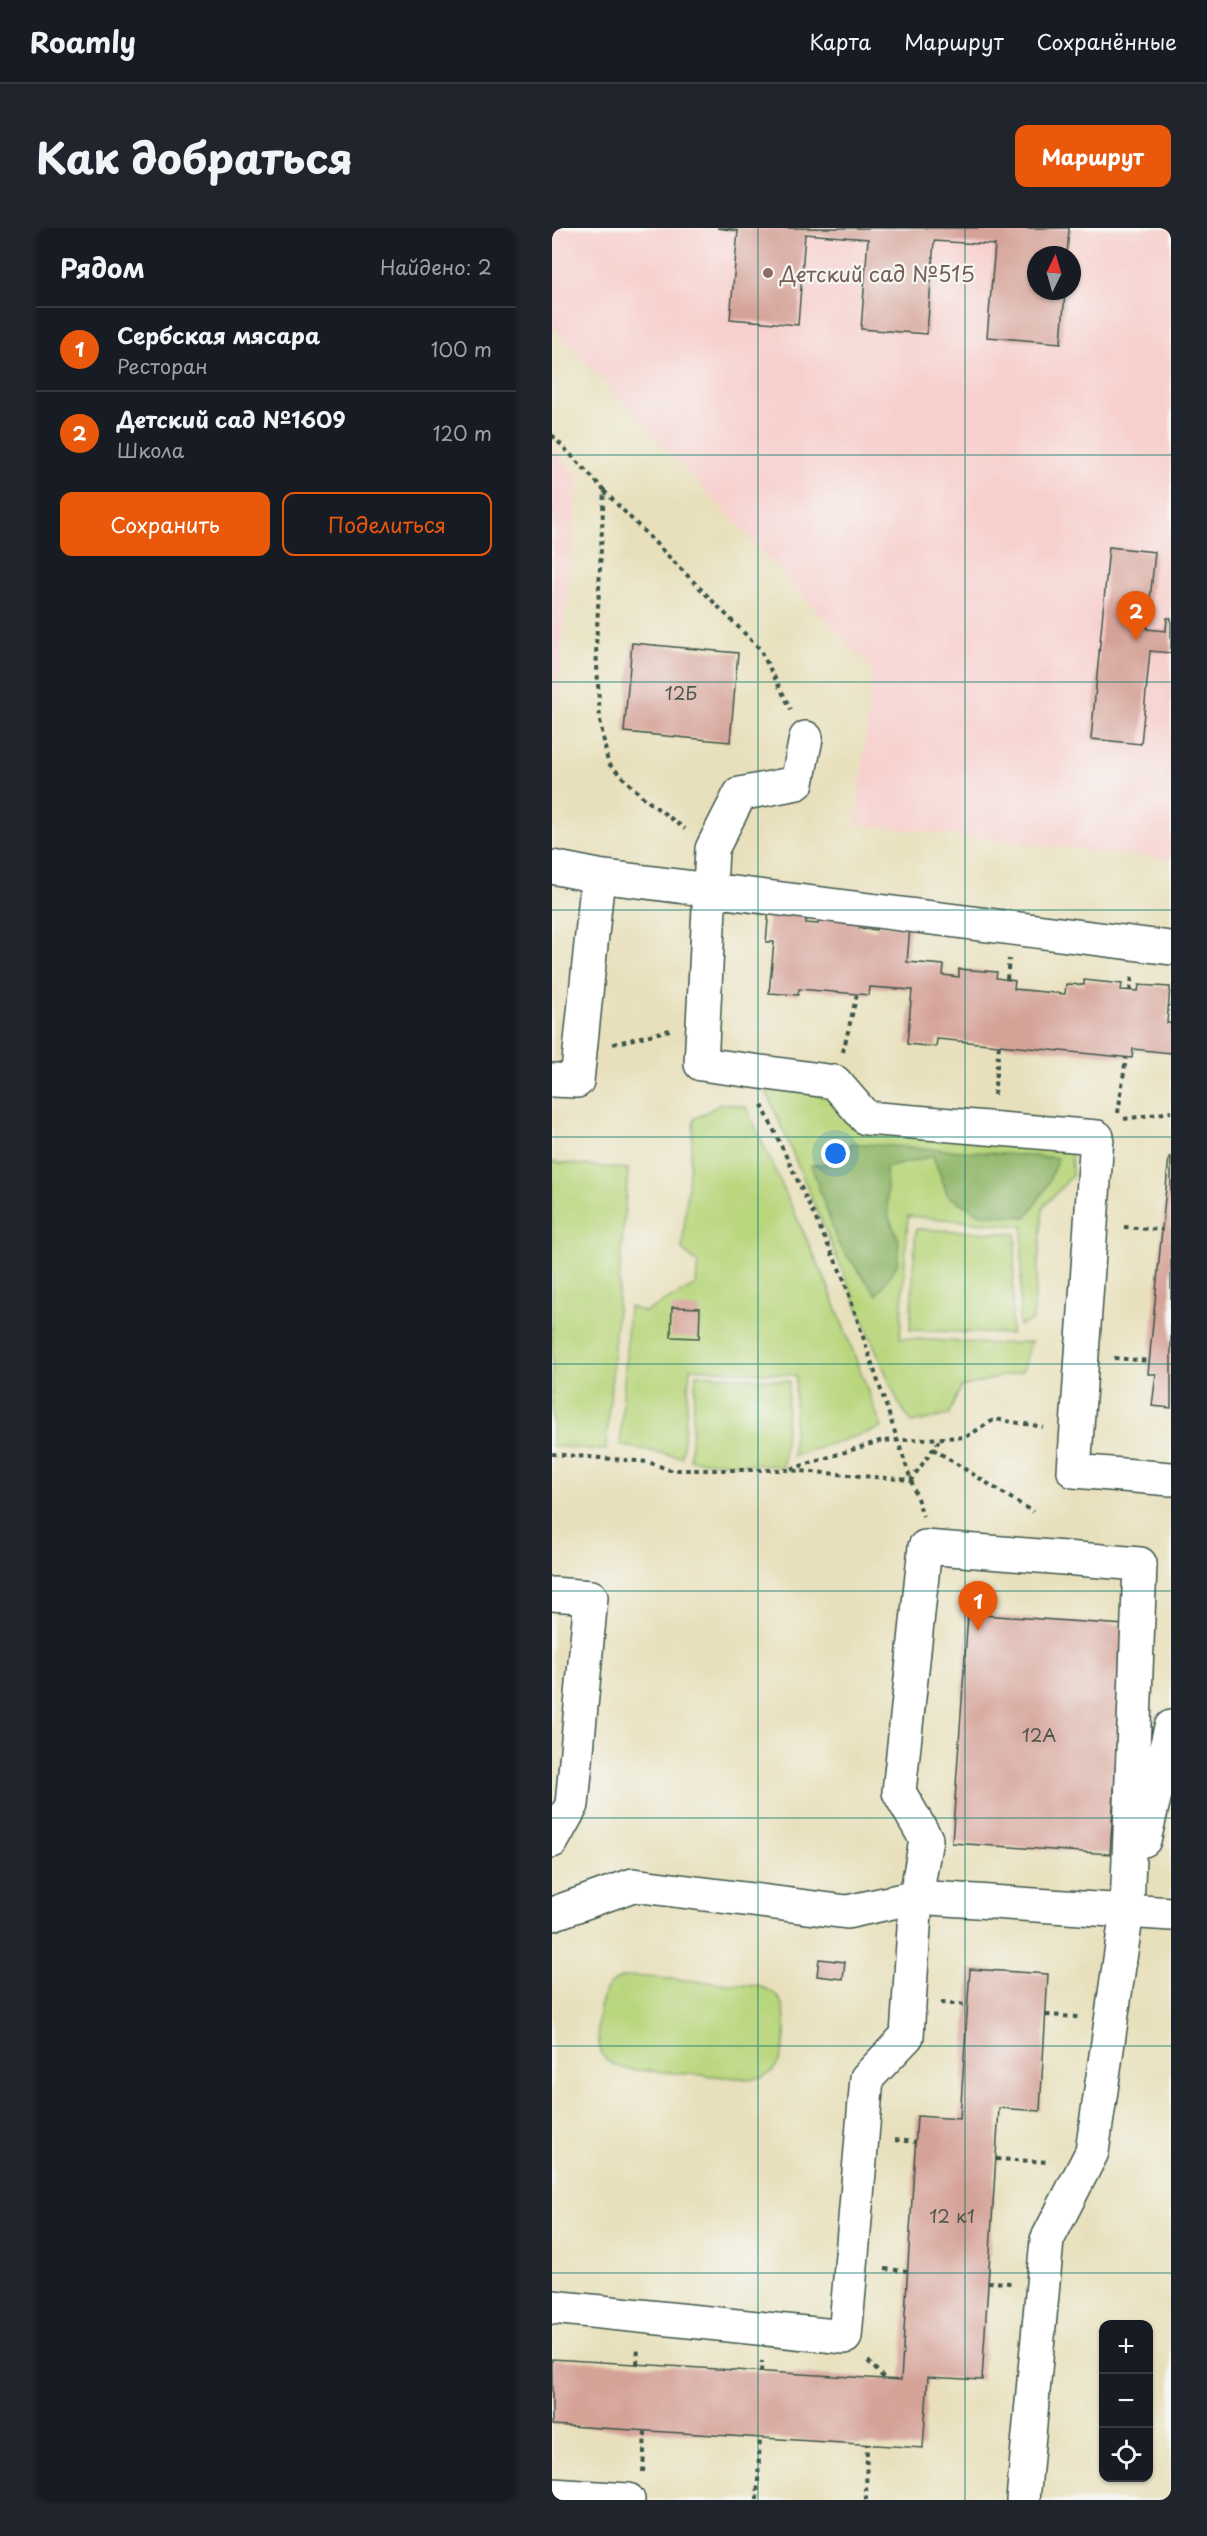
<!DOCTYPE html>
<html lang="ru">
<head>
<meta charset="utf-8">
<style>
	body { margin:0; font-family:"Playpen Sans",sans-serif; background:#20242c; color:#f1f3f6 }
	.controls { position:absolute; right:18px; bottom:18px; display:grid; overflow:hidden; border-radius:12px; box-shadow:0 2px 4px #0004 }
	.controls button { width:54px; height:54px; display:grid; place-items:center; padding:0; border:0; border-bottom:2px solid #363941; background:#171b24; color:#f1f3f6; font:30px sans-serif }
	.compass { position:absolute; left:475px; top:18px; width:54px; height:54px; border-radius:50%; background:#171b24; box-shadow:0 2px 4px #0004; rotate:5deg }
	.you { position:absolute; left:284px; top:926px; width:21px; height:21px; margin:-15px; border:4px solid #fff; border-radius:50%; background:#1a73e8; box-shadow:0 0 0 9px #1a73e833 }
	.badge { display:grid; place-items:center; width:39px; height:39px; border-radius:50%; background:#ea580c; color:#fff; font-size:20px; font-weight:700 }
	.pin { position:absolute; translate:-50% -50px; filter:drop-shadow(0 2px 3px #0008) }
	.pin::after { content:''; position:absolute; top:32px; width:21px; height:18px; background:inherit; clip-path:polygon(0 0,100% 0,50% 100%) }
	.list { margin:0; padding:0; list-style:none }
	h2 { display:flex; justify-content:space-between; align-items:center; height:78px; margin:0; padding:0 24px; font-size:26px }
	h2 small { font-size:20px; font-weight:400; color:#9ea1a6 }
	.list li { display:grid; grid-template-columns:39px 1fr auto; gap:18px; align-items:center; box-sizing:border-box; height:84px; padding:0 24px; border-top:2px solid #363941 }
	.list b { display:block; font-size:22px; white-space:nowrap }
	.list p { margin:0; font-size:20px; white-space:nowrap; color:#9ea1a6 }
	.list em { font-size:20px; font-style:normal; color:#9ea1a6 }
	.actions { display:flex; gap:12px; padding:18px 24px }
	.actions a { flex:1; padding:14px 0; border:2px solid #ea580c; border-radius:12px; text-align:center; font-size:21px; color:#ea580c }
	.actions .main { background:#ea580c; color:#fff }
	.icon { flex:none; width:33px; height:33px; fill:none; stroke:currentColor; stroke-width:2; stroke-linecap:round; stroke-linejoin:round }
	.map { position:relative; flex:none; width:619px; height:2272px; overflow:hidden; border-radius:12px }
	header { display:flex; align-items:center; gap:36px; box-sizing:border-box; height:84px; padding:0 30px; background:#171b24; border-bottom:2px solid #363941 }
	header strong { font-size:28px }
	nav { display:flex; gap:33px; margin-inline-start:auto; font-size:21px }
	.intro { display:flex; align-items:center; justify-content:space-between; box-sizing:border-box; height:144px; padding:0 36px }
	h1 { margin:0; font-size:42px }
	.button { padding:15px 27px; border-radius:12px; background:#ea580c; color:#fff; font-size:21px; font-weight:700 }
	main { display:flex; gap:36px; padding:0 36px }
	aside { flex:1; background:#171b24; border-radius:12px; box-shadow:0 2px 4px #0004 }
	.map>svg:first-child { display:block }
</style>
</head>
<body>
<header>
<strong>Roamly</strong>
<nav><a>Карта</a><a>Маршрут</a><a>Сохранённые</a></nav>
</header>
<div class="intro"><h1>Как добраться</h1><a class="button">Маршрут</a></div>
<main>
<aside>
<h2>Рядом<small>Найдено: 2</small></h2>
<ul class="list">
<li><span class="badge">1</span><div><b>Сербская мясара</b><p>Ресторан</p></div><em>100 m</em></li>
<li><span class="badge">2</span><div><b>Детский сад №1609</b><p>Школа</p></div><em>120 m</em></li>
</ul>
<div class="actions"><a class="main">Сохранить</a><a>Поделиться</a></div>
</aside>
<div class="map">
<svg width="619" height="2272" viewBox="0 0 619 2272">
	<rect width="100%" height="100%" fill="#f6f6f2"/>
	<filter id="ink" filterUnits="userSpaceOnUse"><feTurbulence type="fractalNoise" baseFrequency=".0167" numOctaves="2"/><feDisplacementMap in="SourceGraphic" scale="12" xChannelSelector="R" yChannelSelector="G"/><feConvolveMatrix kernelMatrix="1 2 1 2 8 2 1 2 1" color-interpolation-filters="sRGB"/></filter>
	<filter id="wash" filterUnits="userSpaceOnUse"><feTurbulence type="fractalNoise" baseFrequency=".008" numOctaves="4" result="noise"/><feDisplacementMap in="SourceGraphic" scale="24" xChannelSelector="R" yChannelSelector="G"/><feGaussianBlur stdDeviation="1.35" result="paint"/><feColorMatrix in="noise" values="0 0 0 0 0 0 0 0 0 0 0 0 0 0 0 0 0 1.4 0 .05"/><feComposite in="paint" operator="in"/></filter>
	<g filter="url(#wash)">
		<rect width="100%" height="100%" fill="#e8e0bc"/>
		<path fill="#f7d0cd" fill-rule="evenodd" d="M0,0H619V632L304,596L321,443L0,98ZM484,27H520V63H484Z
			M0,220L27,249L0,519Z"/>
		<path fill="#b8d67c" stroke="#6c8a58" stroke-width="1.5" d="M211,855L519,922L520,948L491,979L481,1092L467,1098L471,998L356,988L348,1110L441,1116L479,1114L471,1143L409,1159L396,1187L360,1195L346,1174Z
			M170,875L194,879L276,1058L330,1200L241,1228L244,1147L138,1140L130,1229L68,1217L77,1079L93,1084L144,1057L146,1035L130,1022L142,891Z
			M0,934L76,941L54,1222L0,1218Z
			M364,1001L464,1006L459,1106L358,1102Z
			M144,1146L237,1153L231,1239L138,1232Z
			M82,1748L205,1758C212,1760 220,1762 226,1769C238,1784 235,1832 219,1844C213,1849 206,1850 197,1851L74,1841C67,1839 59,1837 53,1831C41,1817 45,1767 60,1755C66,1749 74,1749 82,1748Z"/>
		<path fill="#92b76c" stroke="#587a50" stroke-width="1.5" d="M299,915L506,930L494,960L475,989L429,986L396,968L381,928L334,940L336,987L347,1012L345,1037L325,1067L286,1016L259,937L291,934Z"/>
		<g id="blocks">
			<path fill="#d5a298" d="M165,0H517L515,27H484V63H513L509,115L435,109L443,17L382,13L375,106L309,101L316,11L253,6L246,97L178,91L186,3Z
				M557,319L603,324L595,401L614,403L615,390H619V425L598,423L589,516L539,511Z
				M80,415L186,425L178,514L72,504Z
				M217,682L255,686L254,695L266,696L267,688L309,692L308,700L324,702L325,696L358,699L355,734L392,737L391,747L407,749V741L445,744L444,750L463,753L462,761L513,766L514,756L532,757V752L570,756L569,762L586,763L587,757L618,759L615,795H619V825L581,821L580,830L385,811L384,819L355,816L360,762L318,759L317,767L247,761L246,767L217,765L222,714H214Z
				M617,929H619V1180L600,1178L604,1146H596Z
				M120,1079L148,1080L147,1110L119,1109Z
				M416,1386L573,1397L558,1626L400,1615Z
				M267,1731L293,1734L291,1751L265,1748Z
				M418,1741L496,1746L488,1883L447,1880L430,2152L376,2149L371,2220L0,2197V2131L349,2152L365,1888L408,1891Z"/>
		</g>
	</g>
	<g filter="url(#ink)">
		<use href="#blocks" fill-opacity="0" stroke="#3d5548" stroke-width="1.5"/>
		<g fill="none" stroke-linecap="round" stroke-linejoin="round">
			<defs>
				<path id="minor" d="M254,510L245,555L188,566L160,621L149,836L283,854L314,890L545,909L522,1243L619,1251
					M0,639L46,648L25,853L0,852
					M46,648L619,720
					M0,1366L39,1369L20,1577L0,1613
					M592,1612L619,1499
					M575,1683L619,1686
					M0,1686L81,1657L295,1684L364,1669L575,1683L540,1924L495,2012L471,2272
					M0,2079L293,2109L315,1850L355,1808L364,1669L374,1611L347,1564L373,1319L588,1336L575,1683
					M0,2267L76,2272"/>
			</defs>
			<use href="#minor" stroke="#3d5548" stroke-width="36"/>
			<path stroke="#3d5548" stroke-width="4" stroke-dasharray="4.5 4.5" stroke-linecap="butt" d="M0,207L52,262L44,419L48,492L56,535L93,571L133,601
				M52,263L207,420L239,481
				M455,751L457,731
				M578,763L580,749
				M61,816L118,802
				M291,824L305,766
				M442,867L447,817
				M210,877L291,1049L371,1288
				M566,885L574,830
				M572,891L619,884
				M572,999L610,1002
				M562,1130L598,1133
				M381,1221L481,1284
				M0,1226L96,1234L118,1242H236L359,1252L389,1210
				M239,1241L328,1213L414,1209L443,1191L491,1199
				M389,1775L416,1777
				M494,1787L526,1789
				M343,1912L364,1914
				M444,1931L497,1934
				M333,2041L356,2043
				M436,2054L459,2055
				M316,2133L334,2152
				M85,2136L86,2119
				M209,2144L210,2133
				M91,2244L93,2203
				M205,2272L208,2210
				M314,2272L315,2217"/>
			<use href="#minor" stroke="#fff" stroke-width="33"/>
		</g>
	</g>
	<path fill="none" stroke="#0f766e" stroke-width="1.5" stroke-opacity="0.55" d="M206,0V2272M413,0V2272M0,227H619M0,454H619M0,682H619M0,909H619M0,1136H619M0,1363H619M0,1590H619M0,1818H619M0,2045H619"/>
	<circle fill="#8d6e63" stroke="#f6f6f2" stroke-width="2" cx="216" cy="45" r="6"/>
	<g text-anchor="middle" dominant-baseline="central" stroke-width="4.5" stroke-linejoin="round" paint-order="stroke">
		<g font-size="18" fill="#4c564d">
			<text x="129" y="464">12Б</text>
			<text x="487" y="1506">12А</text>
			<text x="400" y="1987">12 к1</text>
		</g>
		<g font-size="21" fill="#785e54" stroke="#f6f6f2" text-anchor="start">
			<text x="228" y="45">Детский сад №515</text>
		</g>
	</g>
</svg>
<div class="controls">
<button>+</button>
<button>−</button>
<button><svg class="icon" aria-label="locate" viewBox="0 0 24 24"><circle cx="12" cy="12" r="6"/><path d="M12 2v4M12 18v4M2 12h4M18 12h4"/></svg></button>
</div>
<svg class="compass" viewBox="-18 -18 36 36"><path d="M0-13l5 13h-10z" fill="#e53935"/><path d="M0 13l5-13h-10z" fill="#9ea1a6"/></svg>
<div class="you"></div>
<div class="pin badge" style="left:426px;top:1403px">1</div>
<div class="pin badge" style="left:584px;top:413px">2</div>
</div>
</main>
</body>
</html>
